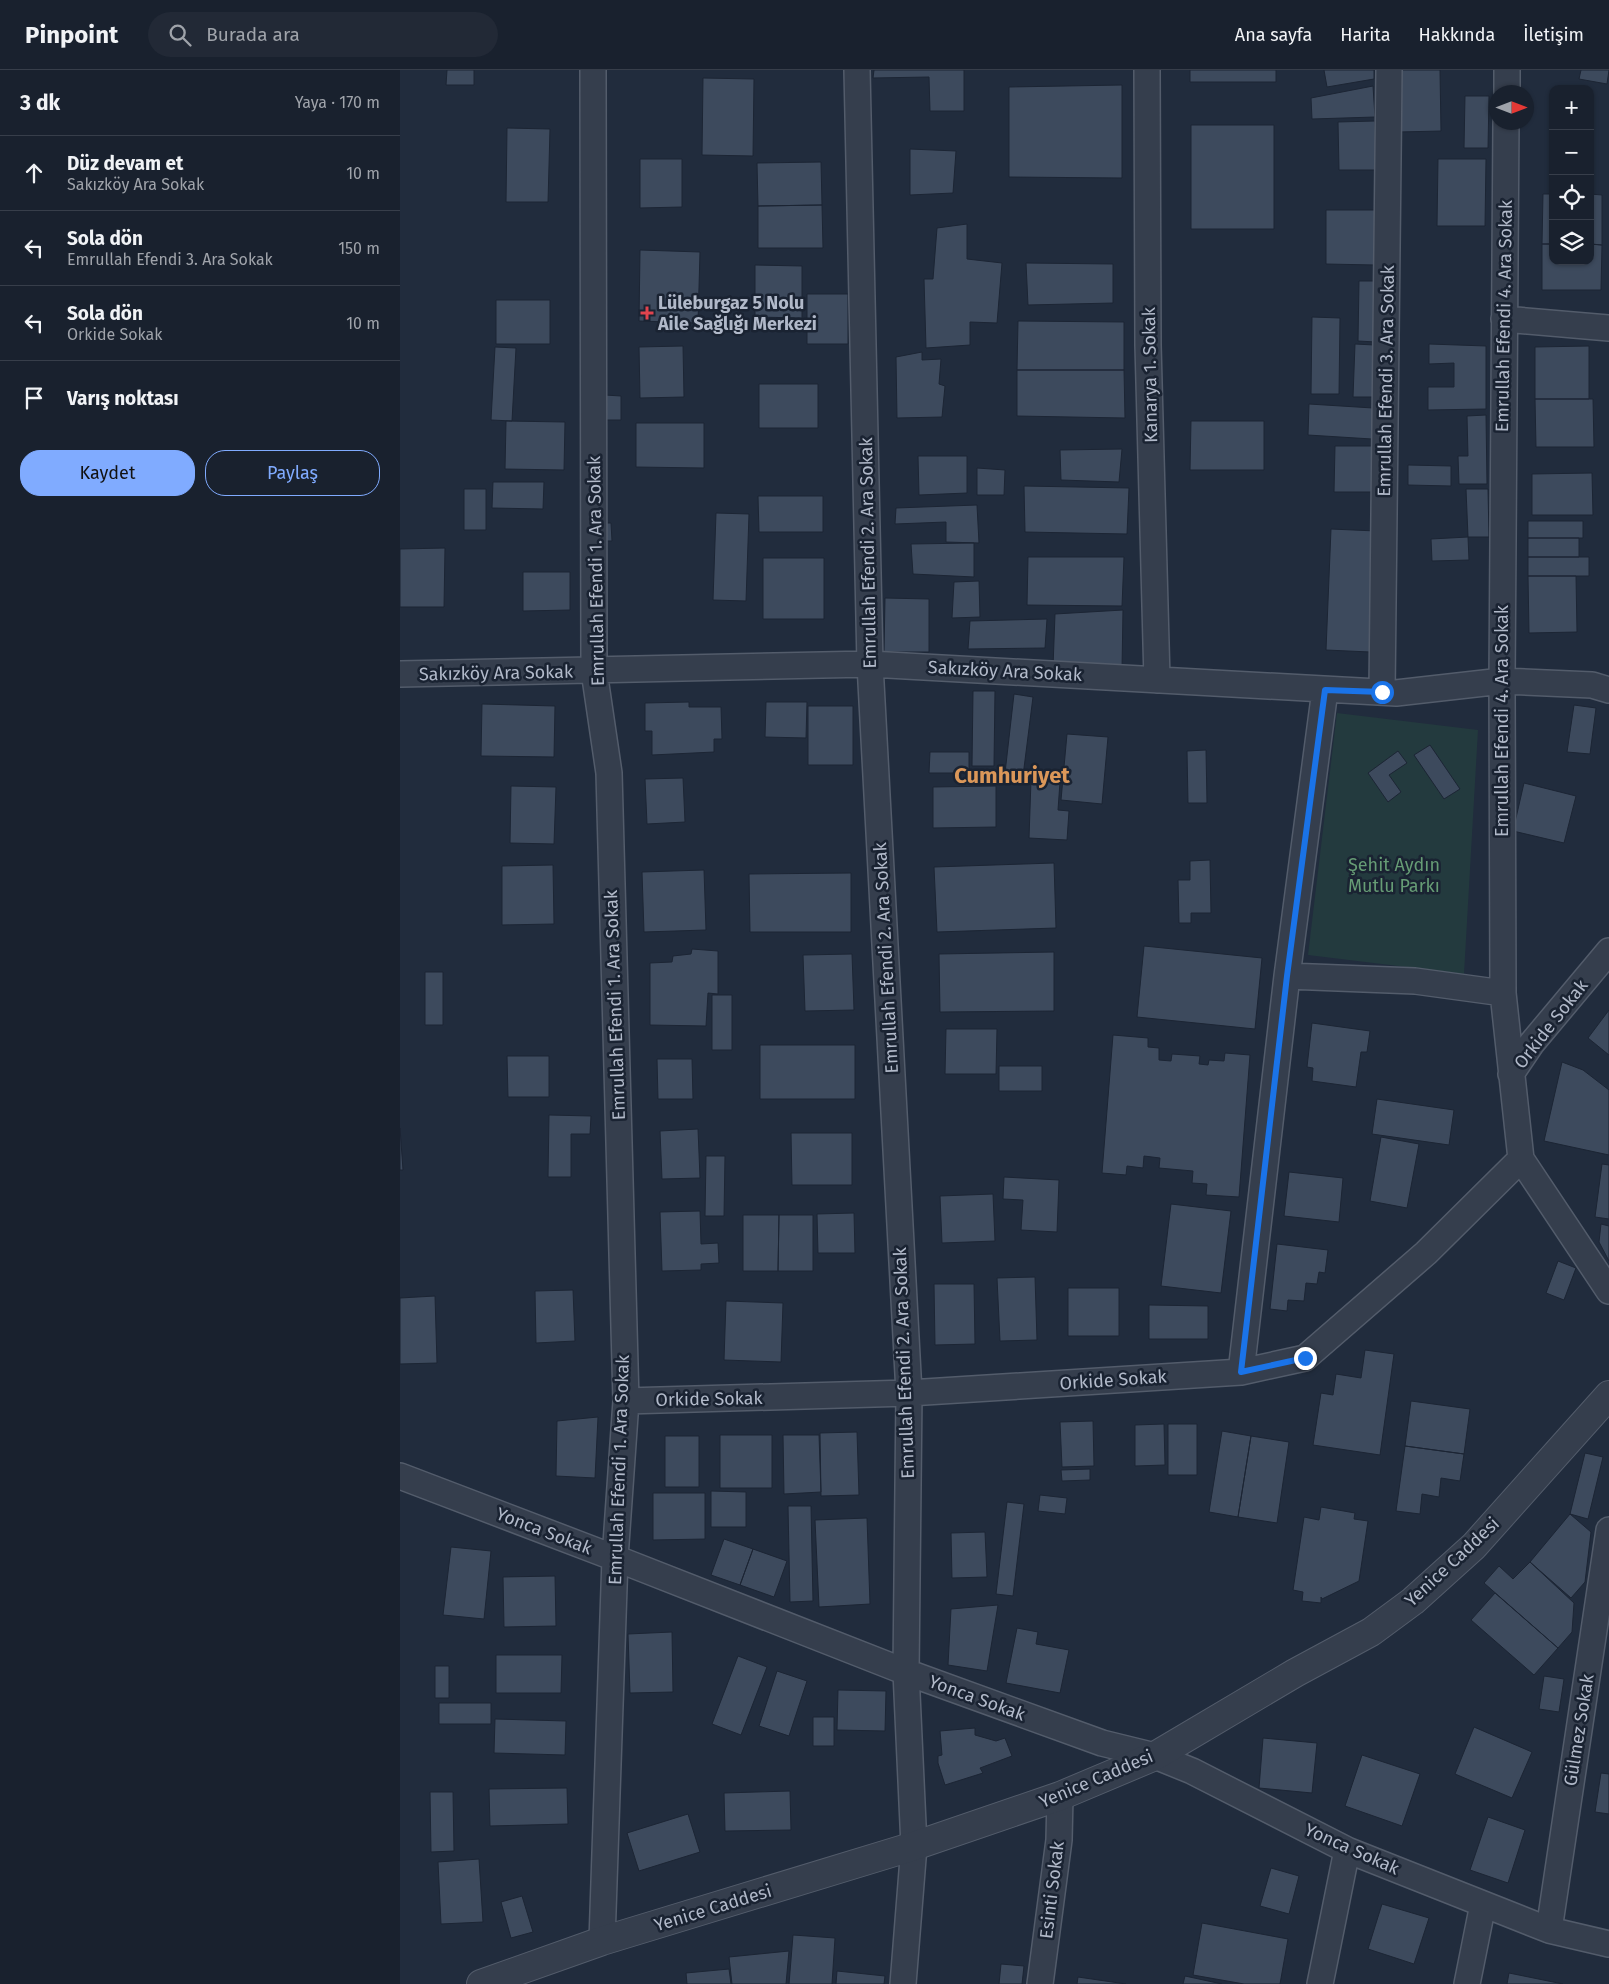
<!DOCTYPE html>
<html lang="tr">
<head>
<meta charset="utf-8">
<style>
	body { margin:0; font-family:"Fira Sans",sans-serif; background:#222936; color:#f1f3f6 }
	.controls { position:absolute; right:15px; top:15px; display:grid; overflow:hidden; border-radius:10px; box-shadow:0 1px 4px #0004 }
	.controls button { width:45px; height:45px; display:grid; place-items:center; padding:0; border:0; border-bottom:1px solid #373e4a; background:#19212e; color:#f1f3f6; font:25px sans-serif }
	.compass { position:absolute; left:1089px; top:15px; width:45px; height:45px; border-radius:50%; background:#19212e; box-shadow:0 1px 4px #0004; rotate:90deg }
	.stop { position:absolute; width:15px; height:15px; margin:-11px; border:4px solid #1a73e8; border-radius:50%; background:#fff }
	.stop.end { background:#1a73e8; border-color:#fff; box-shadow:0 1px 5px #0008 }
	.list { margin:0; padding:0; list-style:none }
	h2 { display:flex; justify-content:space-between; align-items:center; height:65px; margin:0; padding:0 20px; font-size:21px }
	h2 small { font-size:16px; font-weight:400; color:#9fa3aa }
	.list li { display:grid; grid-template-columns:32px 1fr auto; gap:15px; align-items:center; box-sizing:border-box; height:75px; padding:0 20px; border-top:1px solid #373e4a }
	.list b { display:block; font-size:19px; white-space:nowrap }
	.list p { margin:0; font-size:16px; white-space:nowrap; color:#9fa3aa }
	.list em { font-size:16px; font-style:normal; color:#9fa3aa }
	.actions { display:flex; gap:10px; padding:15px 20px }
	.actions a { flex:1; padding:11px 0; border:1px solid #80abff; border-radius:20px; text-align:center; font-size:18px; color:#80abff }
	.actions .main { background:#80abff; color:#111 }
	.icon { flex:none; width:28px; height:28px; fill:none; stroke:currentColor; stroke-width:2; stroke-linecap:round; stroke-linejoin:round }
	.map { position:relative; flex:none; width:1209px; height:1914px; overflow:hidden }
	header { display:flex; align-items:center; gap:30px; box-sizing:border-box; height:70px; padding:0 25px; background:#19212e; border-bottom:1px solid #373e4a }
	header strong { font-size:24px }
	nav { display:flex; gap:28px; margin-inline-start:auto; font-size:18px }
	.search { width:350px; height:45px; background:#222936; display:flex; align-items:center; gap:12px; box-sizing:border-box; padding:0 18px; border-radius:28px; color:#9fa3aa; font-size:19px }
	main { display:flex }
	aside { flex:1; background:#19212e }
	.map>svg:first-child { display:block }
</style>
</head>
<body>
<header>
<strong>Pinpoint</strong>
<div class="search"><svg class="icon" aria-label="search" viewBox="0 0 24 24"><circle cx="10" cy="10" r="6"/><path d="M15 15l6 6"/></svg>Burada ara</div>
<nav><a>Ana sayfa</a><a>Harita</a><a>Hakkında</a><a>İletişim</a></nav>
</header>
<main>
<aside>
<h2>3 dk<small>Yaya · 170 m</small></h2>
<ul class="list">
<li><svg class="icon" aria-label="ahead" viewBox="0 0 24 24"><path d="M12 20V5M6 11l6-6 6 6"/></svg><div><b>Düz devam et</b><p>Sakızköy Ara Sokak</p></div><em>10 m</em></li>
<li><svg class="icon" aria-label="left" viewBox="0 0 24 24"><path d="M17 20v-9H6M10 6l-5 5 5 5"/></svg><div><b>Sola dön</b><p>Emrullah Efendi 3. Ara Sokak</p></div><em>150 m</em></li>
<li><svg class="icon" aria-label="left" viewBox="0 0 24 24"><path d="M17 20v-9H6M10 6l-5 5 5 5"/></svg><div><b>Sola dön</b><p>Orkide Sokak</p></div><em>10 m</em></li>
<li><svg class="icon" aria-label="arrive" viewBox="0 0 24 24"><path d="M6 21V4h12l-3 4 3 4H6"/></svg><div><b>Varış noktası</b></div></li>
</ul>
<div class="actions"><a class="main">Kaydet</a><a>Paylaş</a></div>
</aside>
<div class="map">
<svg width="1209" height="1914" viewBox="0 0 1209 1914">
	<rect width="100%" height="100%" fill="#212c3d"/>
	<path fill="#233a3e" d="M937,643L1078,660L1064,904L908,885Z"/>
	<path fill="#3d4a5d" stroke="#1c2534" d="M47,0H74V15H46Z
		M474,0H564V41H530L529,7L473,8Z
		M790,0H876V12H790Z
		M924,0H974V9L927,17Z
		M997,0H1040L1041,61L999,62Z
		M1181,0H1209L1207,14L1179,9Z
		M303,8L354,9L353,86L302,85Z
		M722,15V108L609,107V17Z
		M973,16L975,47L912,49L911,28Z
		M1065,26H1089L1088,78H1064Z
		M975,51L976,100H939L938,52Z
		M791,55H874V159H791Z
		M107,58L150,59L148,132H106Z
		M510,79L556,81L553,123L510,125Z
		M240,89H282V137L240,138Z
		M1038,89H1086L1085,156H1037Z
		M421,92L422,135L358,136L357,93Z
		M1143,124H1153V174H1142Z
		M1190,124L1202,125V175L1190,174Z
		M422,135L423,178H358V136Z
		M926,140H976L975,195L926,194Z
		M567,154V189L602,193L597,253L570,252V275L526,278L524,209H533L537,158Z
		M1142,174H1153V191H1190V174L1202,175L1201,220H1142Z
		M240,180L300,182L298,253L239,251Z
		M626,193L713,194V233L628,235Z
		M355,195L402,196V248L355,247Z
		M959,211H977L976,272L958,271Z
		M407,224H448V274H407Z
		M96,230H150V274H96Z
		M912,247L940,248L939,324H911Z
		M618,251L724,252V300H617Z
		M955,274L974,275L973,327H953Z
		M1029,274L1086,276V339L1028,340V317H1054V293L1029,294Z
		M283,276L284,327L240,328L239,277Z
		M1189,276V329H1135V277Z
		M95,277L116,278L112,351L91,350Z
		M522,282V290L541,289L539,314L545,316L542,347L497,348L496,287Z
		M617,300H724L725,348L617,346Z
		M359,314H418V358H359Z
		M205,325L221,326V350H205Z
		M1135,329H1193L1194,377H1136Z
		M909,334L973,338L972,369L908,365Z
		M1086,345L1087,414H1059L1058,386H1068L1067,346Z
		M106,351L165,352L164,400L105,399Z
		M791,351H864V400H790Z
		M236,353H304V398L236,397Z
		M935,376H973L972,422H934Z
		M722,379L719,412L661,410L660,380Z
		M518,386H567V423L519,425Z
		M1008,395L1051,396V416L1008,415Z
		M577,398L605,400L604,425H577Z
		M1192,403L1193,445H1132V404Z
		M93,412H144L143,439L92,438Z
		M624,416L729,418L727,464L625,462Z
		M64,419H86V460H64Z
		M1066,419H1088L1089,467H1068Z
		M358,426H423V462H359Z
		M577,435L579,473L546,472V452L495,454L496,438Z
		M316,443L349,444L346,531L313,530Z
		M1128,451H1183V468H1128Z
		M200,453H211L212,471H200Z
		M931,459L976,461L970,582L926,580Z
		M1068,467L1069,490L1032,491L1031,469Z
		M1128,468H1179V487H1128Z
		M574,473V507L513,504L511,474Z
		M45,478L44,537H0V479Z
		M628,487H724L722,536L627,535Z
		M1128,487H1189V506H1128Z
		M363,488H424V549H363Z
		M123,502H170V540L123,541Z
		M1128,506H1176L1177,562L1129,563Z
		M579,511L580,547L552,548L554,512Z
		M485,528L529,529V582H484Z
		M723,540L722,599L653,597L655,544Z
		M647,549L645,578L568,579L570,551Z
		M573,621H595L594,696H572Z
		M614,624L633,627L623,706L605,703Z
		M289,632V637H321L322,669H314V682L252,685V661H245V633Z
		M366,632H407L406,668L365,667Z
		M82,634L155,636L154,687L81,686Z
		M1174,635L1196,638L1190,684L1167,682Z
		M408,636H453V695H408Z
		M667,664L708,667L702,734L661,730Z
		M1030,675L1060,719L1044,729L1014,685Z
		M806,680L807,733H788L787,681Z
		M998,681L1007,693L989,705L1001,722L988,732L968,703Z
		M530,682H569V703H529Z
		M283,708L285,752L247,754L245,709Z
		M631,710L660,712L658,740L669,741L667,770L629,768Z
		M1124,713L1176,726L1164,773L1113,761Z
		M111,716L156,717L154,774L110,773Z
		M596,716V757L533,758V717Z
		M810,790L811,843H791V853H779L778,810H790V791Z
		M654,793L656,858L537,862L534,797Z
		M153,795L154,854L102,855V796Z
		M304,800L306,860L244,862L242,802Z
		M451,803V862H350L349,804Z
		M744,876L862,888L855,959L737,947Z
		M292,879L318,881V924L308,923L306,956L250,955V893L272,892L273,886L291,884Z
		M654,882V941L540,942L539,884Z
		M452,884L454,940L405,941L403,885Z
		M25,902H43V955H25Z
		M312,925H332V980H312Z
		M1209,940V985L1188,968Z
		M912,953L970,961L967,982H961L956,1017L912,1011L913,998L907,997Z
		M546,959H597L596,1004H545Z
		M713,965L748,968V977L759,978V990L771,991L772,984L800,986L799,994L808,995L809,990L824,991L825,983L850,985L839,1127L806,1125L807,1114L792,1113L793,1101L759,1098L760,1088L744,1086L743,1098L727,1096L726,1105L702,1103Z
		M360,975H455V1029H360Z
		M107,986H149V1027H108Z
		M257,989H292L293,1029H258Z
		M1162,992L1183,1000L1209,1020V1085L1144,1071Z
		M599,996H642V1021H599Z
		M977,1029L1054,1040L1049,1075L972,1064Z
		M149,1045L191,1046L190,1064H171V1107H148Z
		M0,1058L3,1100H0Z
		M298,1059L300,1108L262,1109L260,1061Z
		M391,1063H452V1115H392Z
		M981,1067L1019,1074L1007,1138L970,1131Z
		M306,1086H325L324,1146H305Z
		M1202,1094L1209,1095V1149L1195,1147Z
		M889,1102L943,1108L939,1152L884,1146Z
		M604,1107L659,1110L657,1162L621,1160L623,1130L603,1129Z
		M593,1124L595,1171L542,1173L540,1126Z
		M771,1134L831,1141L821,1223L761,1216Z
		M300,1141L301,1174L318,1173L319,1193L301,1194V1200L262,1201L260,1142Z
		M454,1143L455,1183H418L417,1144Z
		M343,1145H379L378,1201H343Z
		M379,1145H413V1201H378Z
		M1201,1154L1209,1156V1191L1199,1172Z
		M877,1174L928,1180L925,1203L919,1202L917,1214L906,1213L904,1231L888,1230L887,1241L870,1239Z
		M1158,1191L1176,1198L1164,1230L1146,1223Z
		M635,1207L637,1270L600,1271L597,1208Z
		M534,1214H574L575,1274L535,1275Z
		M668,1218H719V1266H668Z
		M173,1220L175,1271L136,1273L135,1221Z
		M35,1226L37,1293L0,1294V1228Z
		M326,1231L383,1233L381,1292L324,1290Z
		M749,1235L808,1236V1269H749Z
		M965,1280L994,1284L980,1385L913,1375L921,1323L933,1325L936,1304L961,1308Z
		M1011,1331L1070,1339L1064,1384L1005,1376Z
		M198,1347L195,1408L156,1406L157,1351Z
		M693,1351L694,1396L662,1397L660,1352Z
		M764,1354L765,1395L735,1396V1355Z
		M768,1354H797V1405H768Z
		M822,1361L851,1366L838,1447L809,1442Z
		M457,1362L459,1425L421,1426L420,1363Z
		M320,1365H372V1418H320Z
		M383,1365H419L421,1422L384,1424Z
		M265,1366H299V1417H265Z
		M851,1366L889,1372L877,1453L838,1447Z
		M1005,1376L1064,1384L1060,1411L1041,1408L1039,1427L1022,1424L1020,1444L996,1441Z
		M1185,1383L1203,1387L1188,1449L1170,1444Z
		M690,1399V1410L662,1411L661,1400Z
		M311,1421L346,1422V1457H311Z
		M253,1423H305V1469L253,1470Z
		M640,1425L667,1428L665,1444L638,1441Z
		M607,1432L624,1434L613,1526L596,1524Z
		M388,1436H411L413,1531L390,1532Z
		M921,1437L955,1443L954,1449L968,1451L959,1511L922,1529L921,1527V1533L902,1531L903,1522L893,1520L904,1447L919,1450Z
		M1170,1444L1191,1462L1185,1512L1171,1528L1130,1492Z
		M467,1448L470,1534L419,1537L415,1450Z
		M585,1462L587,1507L552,1508L551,1463Z
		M324,1469L353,1479L340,1515L311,1505Z
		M51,1477L91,1481L84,1549L43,1545Z
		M353,1479L387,1491L374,1527L340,1515Z
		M1130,1492L1174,1533L1172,1562L1158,1578L1084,1513L1099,1496L1113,1509Z
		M155,1506L156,1556L104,1557L103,1507Z
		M1095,1523L1158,1578L1134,1605L1071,1550Z
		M598,1535L587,1601L548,1595L551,1539Z
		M617,1558L638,1562L636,1574L669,1580L660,1623L606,1613Z
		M272,1562L273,1622L230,1623L228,1564Z
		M96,1585H162L161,1623H96Z
		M338,1586L367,1597L341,1665L312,1654Z
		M35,1596H49V1628H35Z
		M377,1601L407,1611L389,1666L359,1656Z
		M1144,1606L1164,1609L1159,1642L1139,1639Z
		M438,1620L486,1621L485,1661L437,1660Z
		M39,1633H91V1654H39Z
		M413,1647H434V1676H413Z
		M95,1649L166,1651L165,1685L94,1683Z
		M1074,1657L1132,1682L1112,1728L1055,1704Z
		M575,1658V1665L596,1671L605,1668L612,1686L580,1698L583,1703L545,1715L538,1693V1686L542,1685L540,1661Z
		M863,1668L917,1673L912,1723L859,1718Z
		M962,1685L1020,1704L1002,1756L945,1736Z
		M1201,1703L1209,1704V1744L1195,1742Z
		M167,1718L168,1754L90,1756L89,1719Z
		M390,1721L391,1760L325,1761L324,1723Z
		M30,1722H53L54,1781L31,1782Z
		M288,1744L300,1782L239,1801L227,1763Z
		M1088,1747L1125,1760L1108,1813L1070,1800Z
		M79,1789L83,1852L41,1854L38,1792Z
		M871,1798L899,1806L889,1844L860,1836Z
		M122,1826L133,1862L111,1868L101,1832Z
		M982,1834L1029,1848L1014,1894L968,1879Z
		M802,1853L888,1869L880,1914H844L793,1905Z
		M393,1865L435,1868L432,1914H389Z
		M389,1881L386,1914H332L329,1887Z
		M601,1894L624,1896L622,1914H599Z
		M329,1899L331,1914H287L286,1903Z
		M437,1901L485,1906L484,1914H436Z
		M1109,1903L1163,1914H1107Z
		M785,1906L822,1914H783Z
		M678,1907L726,1914H677Z"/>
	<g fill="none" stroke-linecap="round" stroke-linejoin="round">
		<defs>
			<path id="minor" d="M193,0L194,601L209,703L226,1331L215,1488L202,1871
				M457,0L470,594L509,1323L506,1602L514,1776L503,1914
				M747,0L748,275L757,610
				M1107,22V0
				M1106,52L1102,611L1103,923L1121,1089L1209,1221
				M1104,249L1209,258
				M0,604L470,594L996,623L1102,611L1192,615L1209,620
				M982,622L989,0
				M887,906L1015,911L1103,923
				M1111,1004L1132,973L1209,881
				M841,1302L887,906L925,620
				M226,1331L509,1323L841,1302L905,1288L1026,1183L1121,1089
				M0,1406L215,1488L506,1602L702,1673L755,1686L792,1701L947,1780L1149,1860L1209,1874
				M1149,1860L1209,1460
				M640,1914L659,1770L660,1726
				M920,1914L947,1780
				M1067,1914L1083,1834"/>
			<path id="tertiary" d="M81,1914L202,1871L514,1776L660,1726L755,1686L895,1603L971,1562L1013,1531L1074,1476L1209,1325"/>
		</defs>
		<use href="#minor" stroke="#535c6b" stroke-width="28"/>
		<use href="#tertiary" stroke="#535c6b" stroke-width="30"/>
		<use href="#minor" stroke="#353e4d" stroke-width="25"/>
		<use href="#tertiary" stroke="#353e4d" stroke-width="28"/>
	</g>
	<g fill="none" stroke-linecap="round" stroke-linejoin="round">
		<path stroke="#1a73e8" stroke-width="6" d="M905,1288L841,1302L887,906L925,620L982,622"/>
	</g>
	<path fill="#e0444e" stroke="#1a2332" stroke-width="2" d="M244.5 235.5h5v5h5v5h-5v5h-5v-5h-5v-5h5z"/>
	<g text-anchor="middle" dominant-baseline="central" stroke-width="5" stroke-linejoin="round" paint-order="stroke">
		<g font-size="18" font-weight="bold" fill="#b1b9c9" stroke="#1a2332" text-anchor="start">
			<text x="258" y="233">Lüleburgaz 5 Nolu<tspan x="258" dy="21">Aile Sağlığı Merkezi</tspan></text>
		</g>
		<g font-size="18" fill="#b1b9c9" stroke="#1a2332">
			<text transform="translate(1104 246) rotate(-89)">Emrullah Efendi 4. Ara Sokak</text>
			<text transform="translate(750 305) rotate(-91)">Kanarya 1. Sokak</text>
			<text transform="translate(986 311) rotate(-89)">Emrullah Efendi 3. Ara Sokak</text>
			<text transform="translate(468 483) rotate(-91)">Emrullah Efendi 2. Ara Sokak</text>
			<text transform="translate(196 501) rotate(-91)">Emrullah Efendi 1. Ara Sokak</text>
			<text transform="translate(605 601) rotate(3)">Sakızköy Ara Sokak</text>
			<text transform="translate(96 603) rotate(-1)">Sakızköy Ara Sokak</text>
			<text transform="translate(1102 651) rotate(-90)">Emrullah Efendi 4. Ara Sokak</text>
			<text transform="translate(486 888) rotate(-93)">Emrullah Efendi 2. Ara Sokak</text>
			<text transform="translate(215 935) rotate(-92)">Emrullah Efendi 1. Ara Sokak</text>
			<text transform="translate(1151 954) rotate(-52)">Orkide Sokak</text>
			<text transform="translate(504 1293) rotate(-92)">Emrullah Efendi 2. Ara Sokak</text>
			<text transform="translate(713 1310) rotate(-4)">Orkide Sokak</text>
			<text transform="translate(309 1329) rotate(-1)">Orkide Sokak</text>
			<text transform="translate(219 1400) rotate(-88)">Emrullah Efendi 1. Ara Sokak</text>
			<text transform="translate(144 1461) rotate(21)">Yonca Sokak</text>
			<text transform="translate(1052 1492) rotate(-43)">Yenice Caddesi</text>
			<text transform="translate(577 1628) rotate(20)">Yonca Sokak</text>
			<text transform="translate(1179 1660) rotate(-81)">Gülmez Sokak</text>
			<text transform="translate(696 1709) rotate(-23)">Yenice Caddesi</text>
			<text transform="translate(952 1779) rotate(24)">Yonca Sokak</text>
			<text transform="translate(652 1820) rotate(-83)">Esinti Sokak</text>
			<text transform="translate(313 1838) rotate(-17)">Yenice Caddesi</text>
		</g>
		<g font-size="18" fill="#669c75" stroke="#1a2332">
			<text x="994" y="795">Şehit Aydın<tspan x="994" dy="21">Mutlu Parkı</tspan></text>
		</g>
		<g font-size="22" font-weight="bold" fill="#db9759" stroke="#1a2332">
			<text x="612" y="705">Cumhuriyet</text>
		</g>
	</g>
</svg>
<div class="controls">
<button>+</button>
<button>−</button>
<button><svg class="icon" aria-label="locate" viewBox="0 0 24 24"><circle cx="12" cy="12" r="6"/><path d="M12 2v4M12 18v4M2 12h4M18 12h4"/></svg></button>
<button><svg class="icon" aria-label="layers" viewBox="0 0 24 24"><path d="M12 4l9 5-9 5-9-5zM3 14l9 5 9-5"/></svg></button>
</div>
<svg class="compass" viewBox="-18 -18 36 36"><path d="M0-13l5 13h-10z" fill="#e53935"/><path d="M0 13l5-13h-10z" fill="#9fa3aa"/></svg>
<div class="stop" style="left:982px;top:622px"></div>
<div class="stop end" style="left:905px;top:1288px"></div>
</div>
</main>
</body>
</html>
